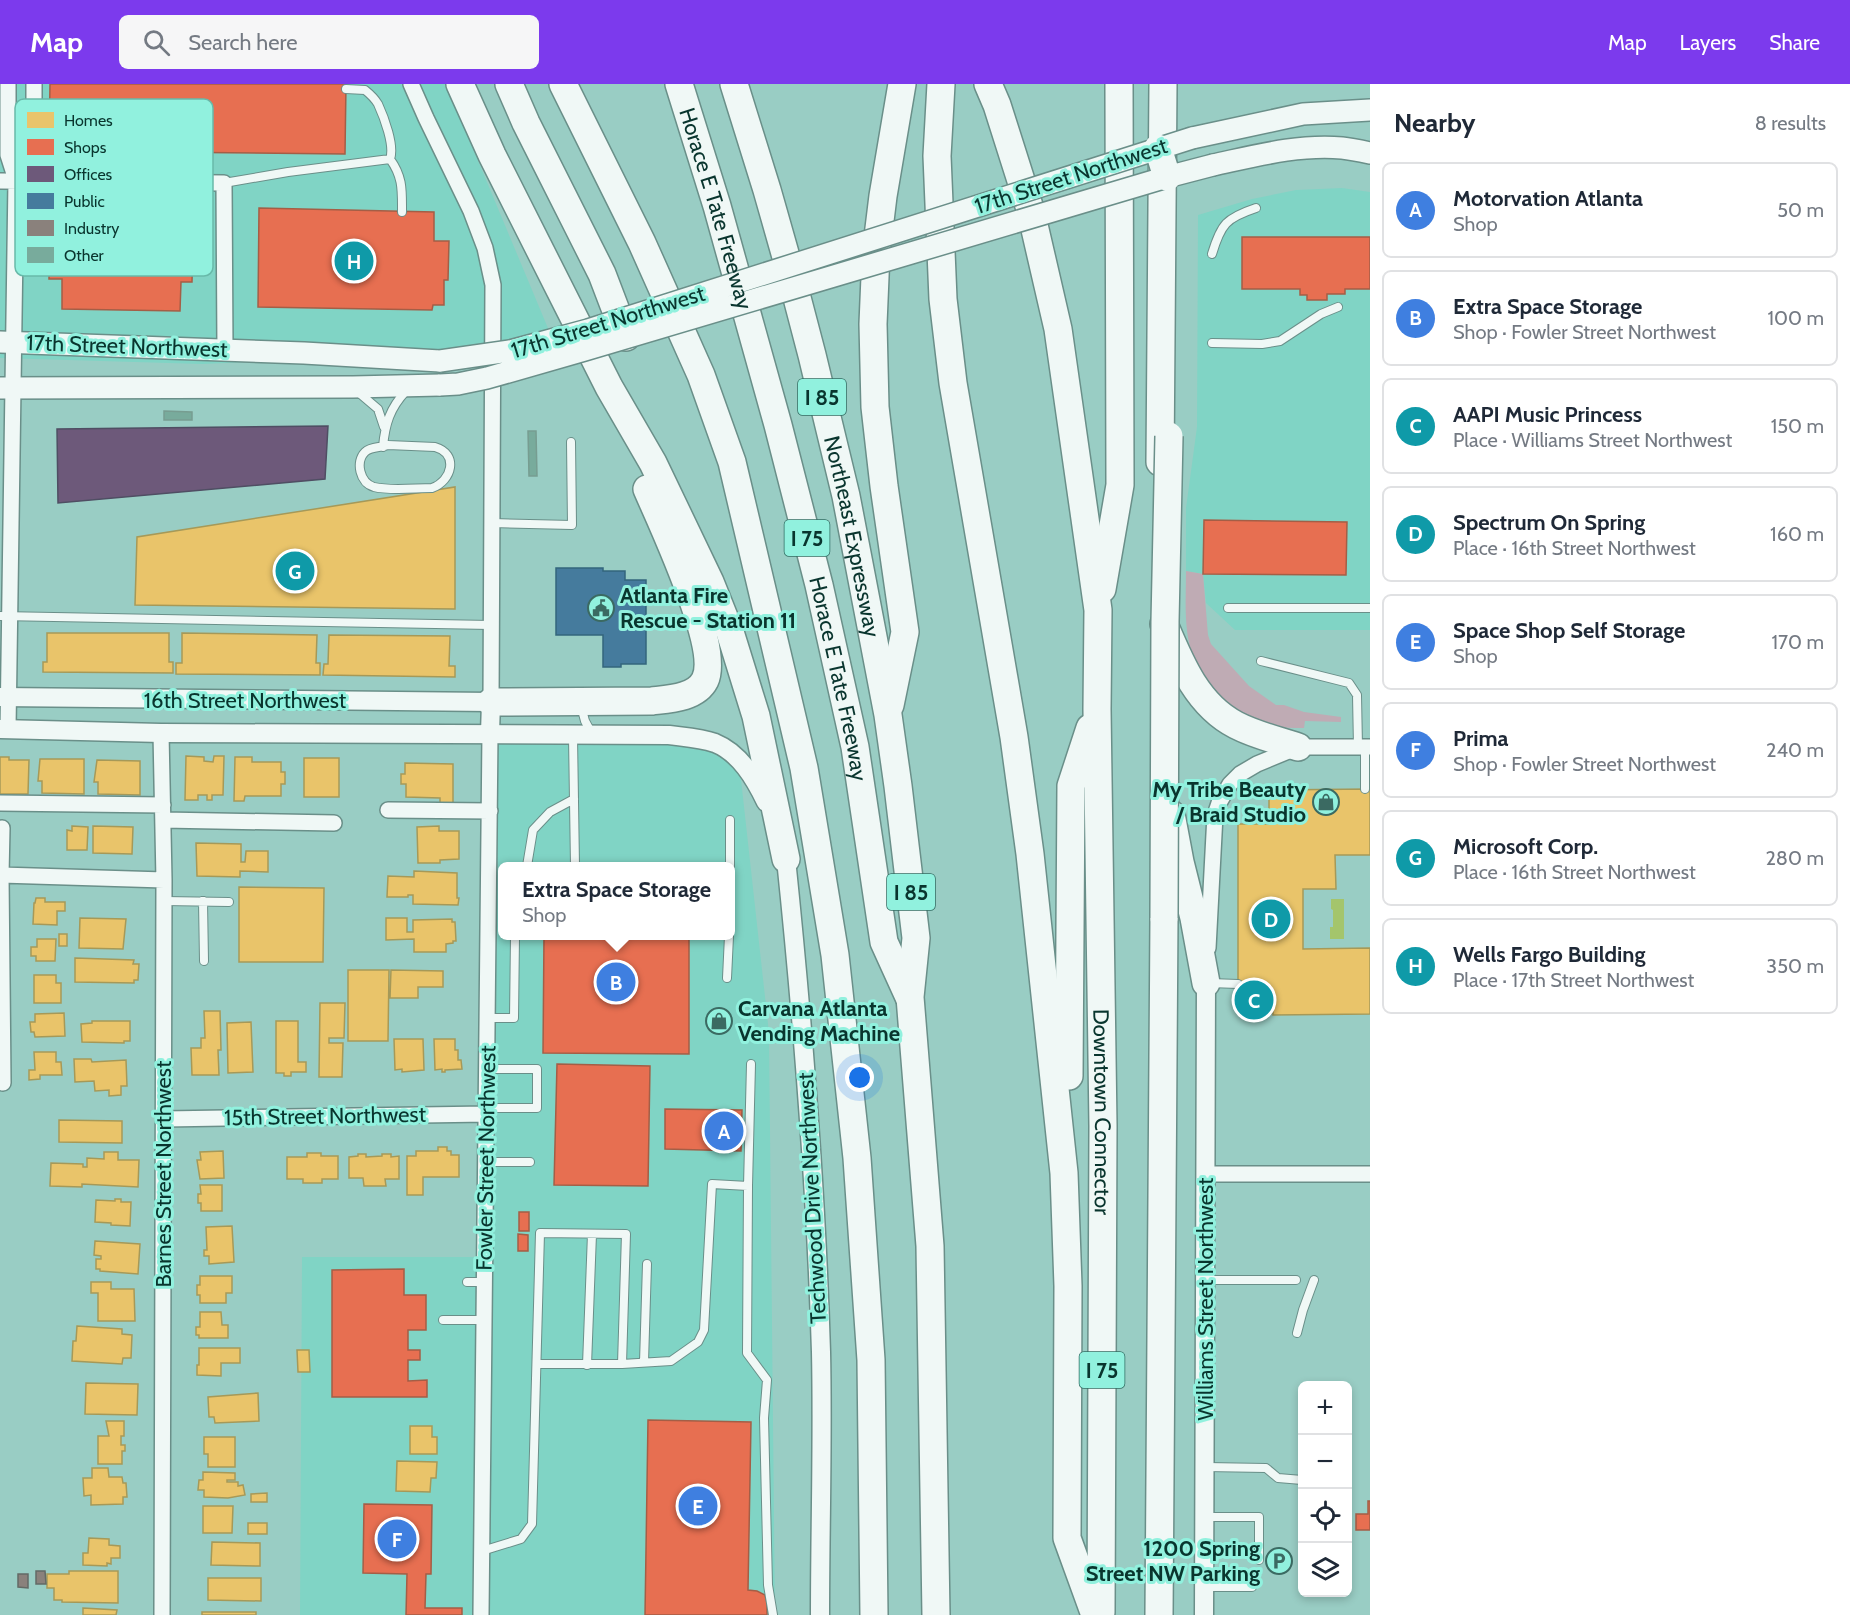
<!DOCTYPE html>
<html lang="en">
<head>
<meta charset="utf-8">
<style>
	body { margin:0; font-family:Cabin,sans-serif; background:#f6f6f7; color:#1f2937 }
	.controls { position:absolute; right:18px; bottom:18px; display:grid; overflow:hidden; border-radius:9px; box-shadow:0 3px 9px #0003 }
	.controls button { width:54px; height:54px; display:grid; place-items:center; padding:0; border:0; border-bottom:2px solid #e0e1e3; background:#fff; color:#1f2937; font:30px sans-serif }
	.you { position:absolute; left:860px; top:994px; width:21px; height:21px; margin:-15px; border:4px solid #fff; border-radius:50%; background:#1a73e8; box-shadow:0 0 0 9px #1a73e833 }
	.badge { display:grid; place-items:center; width:39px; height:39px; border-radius:50%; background:#7c3aed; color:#fff; font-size:20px; font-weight:700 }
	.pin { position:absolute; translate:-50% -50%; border:3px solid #fff; box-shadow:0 2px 6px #0006 }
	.popup { position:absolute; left:498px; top:778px; width:237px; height:78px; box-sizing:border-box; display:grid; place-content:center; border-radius:9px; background:#fff; filter:drop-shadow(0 2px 4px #0005); font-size:20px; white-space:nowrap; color:#747a83 }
	.popup b { font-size:22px; color:#1f2937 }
	.popup::after { content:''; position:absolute; left:50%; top:100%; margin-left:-12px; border:12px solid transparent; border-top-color:#fff }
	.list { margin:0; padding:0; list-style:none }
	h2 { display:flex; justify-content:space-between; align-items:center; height:78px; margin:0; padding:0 24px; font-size:26px }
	h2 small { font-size:20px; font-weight:400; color:#747a83 }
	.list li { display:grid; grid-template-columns:39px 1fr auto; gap:18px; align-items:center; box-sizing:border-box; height:96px; margin:0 12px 12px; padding:0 12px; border:2px solid #e0e1e3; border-radius:9px }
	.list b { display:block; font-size:22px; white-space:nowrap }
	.list p { margin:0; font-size:20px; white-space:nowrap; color:#747a83 }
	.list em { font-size:20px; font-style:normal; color:#747a83 }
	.icon { flex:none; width:33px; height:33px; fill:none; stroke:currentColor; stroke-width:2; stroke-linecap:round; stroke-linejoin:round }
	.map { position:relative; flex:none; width:1370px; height:1531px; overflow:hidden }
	header { display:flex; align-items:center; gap:36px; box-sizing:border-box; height:84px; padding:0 30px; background:#7c3aed; color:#fff }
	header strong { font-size:28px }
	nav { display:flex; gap:33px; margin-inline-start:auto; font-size:21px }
	.search { width:420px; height:54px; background:#f6f6f7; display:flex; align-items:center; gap:15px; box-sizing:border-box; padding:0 21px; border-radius:9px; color:#747a83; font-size:22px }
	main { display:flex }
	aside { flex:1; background:#fff }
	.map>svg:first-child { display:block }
</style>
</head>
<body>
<header>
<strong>Map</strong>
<div class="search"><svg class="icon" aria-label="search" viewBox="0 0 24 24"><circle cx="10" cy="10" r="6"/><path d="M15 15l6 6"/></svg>Search here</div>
<nav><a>Map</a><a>Layers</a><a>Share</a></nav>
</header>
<main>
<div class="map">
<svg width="1370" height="1531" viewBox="0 0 1370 1531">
	<rect width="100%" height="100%" fill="#99cdc4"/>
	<path fill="#80d4c5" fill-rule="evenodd" d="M0,0H446L550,249L494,268L202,280L0,274Z
		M1342,104L1370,108V546H1235L1206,519L1203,490L1186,487V424L1197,343L1198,131L1252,115L1296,106Z
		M486,656L737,659L769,949L775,1531H300L302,1173H486ZM502,782H730V852H502Z"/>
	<path fill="#bfabb4" d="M1186,487L1203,490L1208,551L1211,560L1249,602L1276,621H1284L1304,628L1341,633V638L1305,637L1304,644C1291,644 1276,644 1263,640C1236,632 1203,601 1194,575C1183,548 1186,516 1186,487Z"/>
	<path fill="#a4c56c" d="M1331,815H1344V855H1330V843H1333V826L1331,825Z"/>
	<path fill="#e9c46a" stroke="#a69958" stroke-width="1.5" d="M455,403V525L135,521L137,453Z
		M47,549H169V578H173V589L43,588V578H47Z
		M182,549L317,551L316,579H320V591L176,590V579H182Z
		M329,551L450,552L449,582H455V593L323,591L324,580H328Z
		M186,672L204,673V677L213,678L214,672H224L223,711H212V716H207V711H198V716H185Z
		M0,673H9V676H29L28,710H0Z
		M235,673H252V678H281V688H285V700H281V712H245L244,717H234Z
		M304,674H339V713H304Z
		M40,675H84V710L42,709V697H38Z
		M97,676L140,677V711L98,710V698H94Z
		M405,679L453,680V719H440V714L406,713V700H401V690H405Z
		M1370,705V771H1335L1336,805H1303V865L1370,864V930L1273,931V910H1268V916H1238V740H1269V706Z
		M72,742L88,743L87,766H67V746L72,747Z
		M93,742L133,743L132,770L93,769Z
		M439,742V747H459V775L440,776V779H418L417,743Z
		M196,759L241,760V778H245L246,767H268V788L240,787V793L197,792Z
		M414,787L457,789V814H459L458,821L413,820V811H408V813H387L388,792L414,793Z
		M239,803L324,804L323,878H239Z
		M36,814H45V818H65V827H57V841L33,840L34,819H35Z
		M80,834L126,835L123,865L79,864Z
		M386,834H407V848H413V836L452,835V838H455L456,857H453V859L446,860V868H414V855L386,856Z
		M59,850H67V862H59Z
		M37,855H56L55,877H36V872H31V863H37Z
		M75,874L134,876L133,880H139L138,896H134V899L75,898Z
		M348,886H389L388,957H348Z
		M391,886L443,887V903H418V914H390Z
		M34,891H56V899H61V919H34Z
		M320,919H345L344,954H329V959H343L342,993H319Z
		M204,927H220L221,966H218L219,991H192L191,964H201V954H205Z
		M64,929L65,952L35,953L34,948H31L30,938H35V930Z
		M92,937H130V957H124V959L82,958L81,940L92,939Z
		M276,937H298V978H306V988H291V992H284V989H276Z
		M251,938L253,988L228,989L227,939Z
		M394,955H423L424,986L402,988V985L395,986Z
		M434,955H455V966H458V976H461L462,985L445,986V988H442V985L435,986Z
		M34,968H56V978H61L62,991H40V995L29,996V986H35Z
		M74,975H91L92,978L126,976L127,1002H121V1011L109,1012V1006L95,1007L94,997L75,998Z
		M59,1036L122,1037V1059L59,1058Z
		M438,1063H447V1067H451V1071H459V1093H423V1111H407V1072H416V1067H438Z
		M223,1067L224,1094L200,1095L197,1076H201L200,1068Z
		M104,1068H118V1076H139L138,1103L82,1100V1103L50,1102L51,1079L83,1080V1083H87V1074L104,1075Z
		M307,1069H321V1072H338V1095H322V1099H303V1095H287V1073H307Z
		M358,1070H366V1073L382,1072V1070H391V1073L399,1072V1095H385L386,1102H364L363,1094H349V1073L358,1072Z
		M200,1101H222V1127H201V1119H198V1110H201Z
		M115,1115H121V1118H131L130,1142L111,1141V1139L95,1138L96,1116L115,1117Z
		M232,1142L234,1178L209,1180V1172H204V1166H207L206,1143Z
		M95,1157L140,1160L138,1190L100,1187V1185H96V1175H101V1172L94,1171Z
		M200,1192H232V1209H226V1219H200V1211H197V1201H200Z
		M91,1198H111V1205H134L135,1237H98V1209H91Z
		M200,1228H221L222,1241H228V1254H199V1251H196V1243H200Z
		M77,1242L122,1245V1250L132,1251L131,1274H123L122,1280L72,1277L73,1257H76Z
		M199,1264H240V1279H221V1292L197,1291V1281H199Z
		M297,1266H309L310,1288H298Z
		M86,1299L138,1300L137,1331L85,1330Z
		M258,1309L259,1337L215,1339L214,1333H209L208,1313Z
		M106,1337H124V1352H121V1361H125V1367H122V1380H98V1352H109Z
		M410,1342H432V1353H437V1370H410Z
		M204,1353H235V1383H208V1370H204Z
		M397,1377L437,1378L436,1394H431L430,1408L396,1407Z
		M92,1384H108L109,1393H122L123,1399H126L127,1413H123V1420L91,1421V1411L84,1412L83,1394H92Z
		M203,1388L235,1389V1396H227V1398H238V1402L243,1401L245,1411L228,1414L204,1413V1406H198L199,1396H203Z
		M267,1409V1418H251V1410Z
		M203,1422H233L232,1449H203Z
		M248,1439H267V1450H248Z
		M89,1454L109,1455V1461L120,1462V1474H111V1480L107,1479V1482L83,1481V1469H88Z
		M212,1458L260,1459V1482L211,1481Z
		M69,1487H118V1519L62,1518V1516H54V1504H47V1490H69Z
		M208,1494H261V1517L208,1516Z
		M83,1524L117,1526L116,1531H83Z
		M202,1528H256V1531H202Z"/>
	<path fill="#e76f51" stroke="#a45e46" stroke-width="1.5" d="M50,0H346L345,70L49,67Z
		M50,113L194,116L192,198H181L180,227L62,225V195H49Z
		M259,124L434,128V157H449L448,196H444V221H433L432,226L258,223Z
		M1242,153H1370V205H1345V210H1327V216H1307V211H1300V205H1242Z
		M1204,436L1347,438L1346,491L1203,490Z
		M544,852H689V970L543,969Z
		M557,980L650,982L648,1102L554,1101Z
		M665,1025L742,1026L741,1067L665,1065Z
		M519,1128H529V1147H519Z
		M518,1150L528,1151V1167H518Z
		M404,1185V1211H426V1246H408V1266H420V1276H408V1297L427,1296V1313H332V1186Z
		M648,1336L751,1338L748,1506L757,1507L765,1511L767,1519V1531H645Z
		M1368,1417H1370V1446H1356V1430H1368Z
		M364,1420L432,1421L431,1490H426L425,1524H462V1531H406L407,1490L363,1489Z"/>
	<path fill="#6d597a" stroke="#4f4e63" stroke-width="1.5" d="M328,342L325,395L58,419L57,345Z"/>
	<path fill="#457b9d" stroke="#33667c" stroke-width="1.5" d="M556,484H603V487H625V496H646V580H621V583H603V551H556Z"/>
	<path fill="#8a817c" stroke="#636a65" stroke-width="1.5" d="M36,1487H45L46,1500H36Z
		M18,1490H28V1504L18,1503Z"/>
	<path fill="#78ab9c" stroke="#779d91" stroke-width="1.5" d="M164,327L192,328V336H164Z
		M528,347H536L537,392H529Z"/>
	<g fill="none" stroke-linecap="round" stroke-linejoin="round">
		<defs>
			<path id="service" d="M390,75C403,93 402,106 402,128
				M224,99L288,88L390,75C395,62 384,33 378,20C375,15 370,10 365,6L346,5
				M1212,170C1221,140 1226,134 1256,124
				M1212,259L1262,260L1280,257L1321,230L1338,223
				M358,308L378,325L384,343
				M388,361L435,363C459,370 452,397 432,404C415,404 390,407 374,403C360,399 355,378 365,368C371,362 380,364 388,361Z
				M383,363C385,340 390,324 406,307
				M492,439L572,441L571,358
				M1228,524H1370
				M0,532L491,541
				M1261,577L1349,599L1357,611L1358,663
				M581,622L585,637L592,650
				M573,652L575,782
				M1365,663V705
				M527,782L533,746L550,728L574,715
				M730,782V736
				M164,817L229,818
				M203,817L204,877
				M727,894L729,852
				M1210,899L1238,900
				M488,934H514L515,852
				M487,1024H537V985H487
				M486,1078H530
				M748,1102L751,980
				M1206,1196H1296
				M467,1198H485
				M443,1236H484
				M1297,1249L1303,1226L1314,1196
				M644,1278L647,1180
				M537,1280H622L671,1277L698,1258L704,1246L712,1100L748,1102L747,1269L767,1296L764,1334L768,1501L773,1531
				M587,1281L592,1150
				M1206,1383L1266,1384L1278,1394L1302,1396
				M1205,1433H1259V1476
				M482,1467L521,1455L532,1440L540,1149L626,1150L622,1280
				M1205,1503H1252"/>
			<path id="minor" d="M8,0V71L16,96L8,645
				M411,0L426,34L471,127L485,164L493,201L491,618
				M16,96L34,71V0
				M0,97L224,99L225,266
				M161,649L164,796L162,1531
				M0,719L163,721
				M388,726L490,727
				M163,736L334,739
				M2,744L1,791L3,999
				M1,791L164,796
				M1208,864L1215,731L1219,719L1230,700L1240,690L1257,680L1298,663H1370
				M164,1035L487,1030
				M1206,1090H1370
				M481,1531L490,649"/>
			<path id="tertiary" d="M0,613L491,618L490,649
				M0,645L161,649L669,651C684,653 701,654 715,659C740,669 755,695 766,718
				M782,764L786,775C803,939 816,1103 821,1268C823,1355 820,1443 820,1531
				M1204,1531L1206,899"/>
			<path id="secondary" d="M1192,54L1303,30L1370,26
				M1213,81C1255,72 1299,60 1342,64C1352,65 1361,67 1370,69
				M0,258L304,269L440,277
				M0,304L353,303L440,301"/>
			<g id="motorway">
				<path d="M460,0L492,71L609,303L653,379L710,498L730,548L756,632L786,775"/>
				<path d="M509,0L526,39L602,190L626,253"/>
				<path d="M563,0L642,159L701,291L732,378L804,684L835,871L857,1074L871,1276L874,1531"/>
				<path id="s1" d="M679,0L717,122L778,341L819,501L855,663L884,858L909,913"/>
				<path id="s2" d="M734,0L767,106L790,187L812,271L846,412L888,631L898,702L916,854L910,913L930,1162L936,1531"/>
				<path d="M941,0L937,72L943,215L953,299L1014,653L1030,770L1064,1089L1068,1202L1067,1454L1095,1531"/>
				<path id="s3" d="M988,0L997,21L1031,128L1058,245L1098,526L1097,625L1103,1042L1101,1528"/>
				<path d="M1160,378L1163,0"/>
				<path d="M1102,505L1120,401L1119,0"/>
				<path d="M1164,540C1180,578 1197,621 1236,641C1255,651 1277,656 1298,663"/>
				<path d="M491,618L652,617C669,615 696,614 705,596C721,563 662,440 647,405"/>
				<path d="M890,621L905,548L884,402L875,323L873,240L876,169L883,112L902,0"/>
				<path d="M1171,730L1180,778L1194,834L1206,899"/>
				<path d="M1069,992L1071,702L1090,644"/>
				<path d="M1159,1531L1164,834"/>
			</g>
		</defs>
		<use href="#service" stroke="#6a8f89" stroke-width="10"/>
		<use href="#minor" stroke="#6a8f89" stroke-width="18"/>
		<use href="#tertiary" stroke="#6a8f89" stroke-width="21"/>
		<use href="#secondary" stroke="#6a8f89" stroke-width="24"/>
		<use href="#motorway" stroke="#6a8f89" stroke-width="30"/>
		<use href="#service" stroke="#f0f8f6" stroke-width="8"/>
		<use href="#minor" stroke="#f0f8f6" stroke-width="15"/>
		<use href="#tertiary" stroke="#f0f8f6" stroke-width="18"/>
		<use href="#secondary" stroke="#f0f8f6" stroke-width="21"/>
		<use href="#motorway" stroke="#f0f8f6" stroke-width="27"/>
		<defs>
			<path id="secondary-bridge" d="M440,277L510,267L588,246L1192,54
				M440,301L458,300L487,294L585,266L1167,93L1213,81"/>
			<path id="motorway-bridge" d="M1158,64L1167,93
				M1164,834L1165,538L1169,352"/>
		</defs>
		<use href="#secondary-bridge" stroke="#6a8f89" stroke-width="24" stroke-linecap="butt"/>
		<use href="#motorway-bridge" stroke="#6a8f89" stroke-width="30" stroke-linecap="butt"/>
		<use href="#secondary-bridge" stroke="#f0f8f6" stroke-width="21"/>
		<use href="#motorway-bridge" stroke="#f0f8f6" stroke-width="27"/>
	</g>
	<defs>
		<symbol id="civic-ring" viewBox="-11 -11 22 22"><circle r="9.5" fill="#91f1de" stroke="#3b6a62" stroke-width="1.5"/><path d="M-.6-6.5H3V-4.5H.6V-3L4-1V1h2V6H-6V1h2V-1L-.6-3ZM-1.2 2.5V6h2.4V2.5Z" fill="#3b6a62"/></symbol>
		<symbol id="shop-ring" viewBox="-11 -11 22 22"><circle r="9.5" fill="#91f1de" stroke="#3b6a62" stroke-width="1.5"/><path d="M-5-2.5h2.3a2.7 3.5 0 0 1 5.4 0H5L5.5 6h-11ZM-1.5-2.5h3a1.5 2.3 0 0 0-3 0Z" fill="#3b6a62"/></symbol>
		<symbol id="parking-ring" viewBox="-11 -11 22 22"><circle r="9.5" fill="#91f1de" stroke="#3b6a62" stroke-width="1.5"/><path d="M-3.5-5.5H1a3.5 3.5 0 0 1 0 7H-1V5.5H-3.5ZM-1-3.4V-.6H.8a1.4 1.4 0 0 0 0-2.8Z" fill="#3b6a62"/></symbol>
	</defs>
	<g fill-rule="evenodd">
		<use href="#civic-ring" x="586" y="509" width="30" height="30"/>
		<use href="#shop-ring" x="1311" y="703" width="30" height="30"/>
		<use href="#shop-ring" x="704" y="922" width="30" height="30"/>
		<use href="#parking-ring" x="1264" y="1462" width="30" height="30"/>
	</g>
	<g text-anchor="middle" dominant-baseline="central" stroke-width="6" stroke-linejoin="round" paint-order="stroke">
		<g fill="#91f1de" stroke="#326d63" stroke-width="1.5">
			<rect x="798" y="295" width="48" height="36" rx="4.5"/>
			<rect x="784.5" y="436" width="45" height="36" rx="4.5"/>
			<rect x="887" y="790" width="48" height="36" rx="4.5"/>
			<rect x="1079.5" y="1268" width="45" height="36" rx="4.5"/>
		</g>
		<g font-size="21" font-weight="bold" fill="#09352e">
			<text x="822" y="313">I 85</text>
			<text x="807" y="454">I 75</text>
			<text x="911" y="808">I 85</text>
			<text x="1102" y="1286">I 75</text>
		</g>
		<g font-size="22" fill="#09352e" stroke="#91f1de">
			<text transform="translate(1071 92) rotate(-18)">17th Street Northwest</text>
			<text stroke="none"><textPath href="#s1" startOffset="130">Horace E Tate Freeway</textPath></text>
			<text transform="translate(608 238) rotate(-17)">17th Street Northwest</text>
			<text transform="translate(127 262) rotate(2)">17th Street Northwest</text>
			<text stroke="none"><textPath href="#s2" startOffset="468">Northeast Expressway</textPath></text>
			<text stroke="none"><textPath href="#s1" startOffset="616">Horace E Tate Freeway</textPath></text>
			<text x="245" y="616">16th Street Northwest</text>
			<text stroke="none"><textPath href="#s3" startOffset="1041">Downtown Connector</textPath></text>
			<text transform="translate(325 1032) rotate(-1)">15th Street Northwest</text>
			<text transform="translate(486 1074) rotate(-89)">Fowler Street Northwest</text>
			<text transform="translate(163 1090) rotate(-90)">Barnes Street Northwest</text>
			<text transform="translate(812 1114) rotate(-93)">Techwood Drive Northwest</text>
			<text transform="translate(1205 1215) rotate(-90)">Williams Street Northwest</text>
		</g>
		<g font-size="22" font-weight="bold" fill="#09352e" stroke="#91f1de" text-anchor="start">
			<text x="620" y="511">Atlanta Fire<tspan x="620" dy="25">Rescue - Station 11</tspan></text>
			<text x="1306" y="705" text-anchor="end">My Tribe Beauty<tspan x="1306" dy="25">/ Braid Studio</tspan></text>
			<text x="738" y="924">Carvana Atlanta<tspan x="738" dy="25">Vending Machine</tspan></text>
			<text x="1260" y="1464" text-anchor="end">1200 Spring<tspan x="1260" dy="25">Street NW Parking</tspan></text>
		</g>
	</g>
	<rect x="15" y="15" width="198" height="177" rx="9" fill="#91f1de" stroke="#68b9a9" stroke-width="1.5"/>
	<rect x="27" y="28" width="27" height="16" fill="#e9c46a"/>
	<rect x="27" y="55" width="27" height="16" fill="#e76f51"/>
	<rect x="27" y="82" width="27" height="16" fill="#6d597a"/>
	<rect x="27" y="109" width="27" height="16" fill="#457b9d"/>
	<rect x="27" y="136" width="27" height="16" fill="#8a817c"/>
	<rect x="27" y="163" width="27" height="16" fill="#78ab9c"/>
	<g font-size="16" fill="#09352e">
		<text x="64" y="42">Homes</text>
		<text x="64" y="69">Shops</text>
		<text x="64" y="96">Offices</text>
		<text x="64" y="123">Public</text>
		<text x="64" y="150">Industry</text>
		<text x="64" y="177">Other</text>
	</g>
</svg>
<div class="controls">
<button>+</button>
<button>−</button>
<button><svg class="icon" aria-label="locate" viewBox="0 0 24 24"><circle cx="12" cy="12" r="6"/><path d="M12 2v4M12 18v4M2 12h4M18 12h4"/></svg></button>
<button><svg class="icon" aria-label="layers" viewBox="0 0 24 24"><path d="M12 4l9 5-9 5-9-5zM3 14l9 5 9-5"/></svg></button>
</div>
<div class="you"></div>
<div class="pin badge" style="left:724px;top:1047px;background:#3f7fe0">A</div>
<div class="pin badge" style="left:616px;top:898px;background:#3f7fe0">B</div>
<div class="popup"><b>Extra Space Storage</b>Shop</div>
<div class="pin badge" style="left:1254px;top:916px;background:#0f9aa8">C</div>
<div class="pin badge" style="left:1271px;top:835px;background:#0f9aa8">D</div>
<div class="pin badge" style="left:698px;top:1422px;background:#3f7fe0">E</div>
<div class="pin badge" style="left:397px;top:1455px;background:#3f7fe0">F</div>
<div class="pin badge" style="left:295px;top:487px;background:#0f9aa8">G</div>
<div class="pin badge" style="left:354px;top:177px;background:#0f9aa8">H</div>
</div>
<aside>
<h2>Nearby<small>8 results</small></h2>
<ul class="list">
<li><span class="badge" style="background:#3f7fe0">A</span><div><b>Motorvation Atlanta</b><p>Shop</p></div><em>50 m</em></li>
<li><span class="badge" style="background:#3f7fe0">B</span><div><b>Extra Space Storage</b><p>Shop · Fowler Street Northwest</p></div><em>100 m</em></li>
<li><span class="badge" style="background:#0f9aa8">C</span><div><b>AAPI Music Princess</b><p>Place · Williams Street Northwest</p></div><em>150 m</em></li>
<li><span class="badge" style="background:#0f9aa8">D</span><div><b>Spectrum On Spring</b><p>Place · 16th Street Northwest</p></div><em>160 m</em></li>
<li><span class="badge" style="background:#3f7fe0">E</span><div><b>Space Shop Self Storage</b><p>Shop</p></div><em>170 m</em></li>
<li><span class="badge" style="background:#3f7fe0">F</span><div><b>Prima</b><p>Shop · Fowler Street Northwest</p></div><em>240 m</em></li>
<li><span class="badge" style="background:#0f9aa8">G</span><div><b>Microsoft Corp.</b><p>Place · 16th Street Northwest</p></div><em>280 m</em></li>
<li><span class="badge" style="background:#0f9aa8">H</span><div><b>Wells Fargo Building</b><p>Place · 17th Street Northwest</p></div><em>350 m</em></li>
</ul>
</aside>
</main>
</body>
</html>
